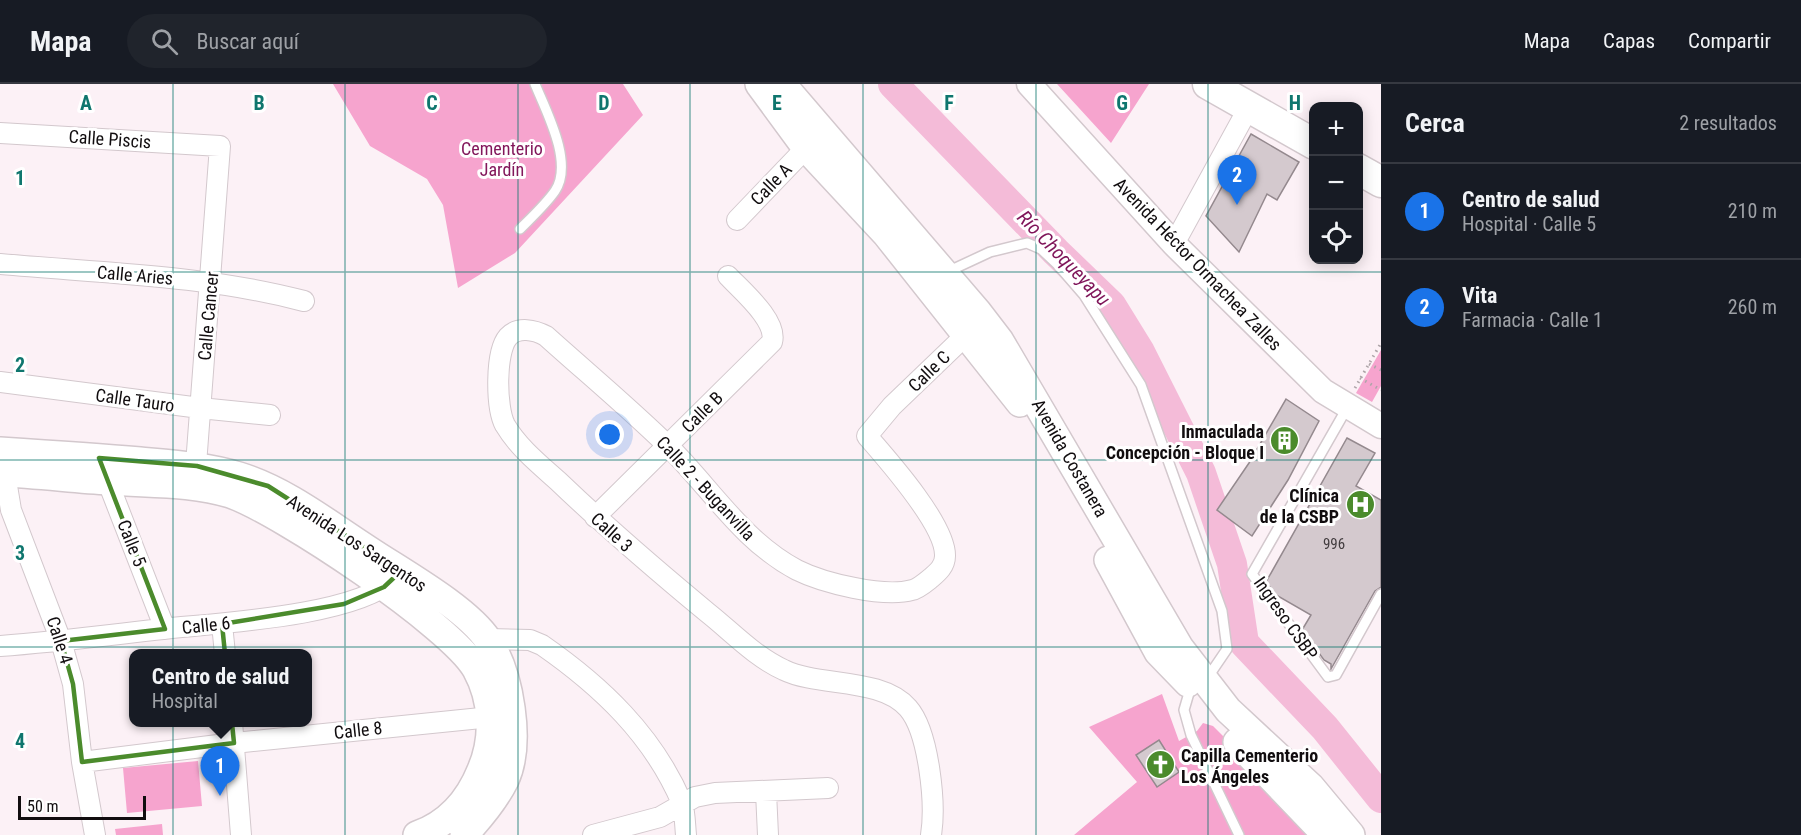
<!DOCTYPE html>
<html lang="es">
<head>
<meta charset="utf-8">
<style>
	body { margin:0; font-family:"Roboto Condensed",sans-serif; background:#20242c; color:#f1f3f6 }
	.controls { position:absolute; right:18px; top:18px; display:grid; overflow:hidden; border-radius:12px; box-shadow:0 3px 15px #0003 }
	.controls button { width:54px; height:54px; display:grid; place-items:center; padding:0; border:0; border-bottom:2px solid #363941; background:#171b24; color:#f1f3f6; font:30px sans-serif }
	.scale { position:absolute; left:18px; bottom:15px; width:128px; box-sizing:border-box; padding-left:6px; border:3px solid #110d0f; border-top:0; font-size:16px; line-height:21px; white-space:nowrap; color:#110d0f; -webkit-text-stroke:4px #fff; paint-order:stroke }
	.you { position:absolute; left:610px; top:351px; width:21px; height:21px; margin:-15px; border:4px solid #fff; border-radius:50%; background:#1a73e8; box-shadow:0 0 0 9px #1a73e833 }
	.badge { display:grid; place-items:center; width:39px; height:39px; border-radius:50%; background:#1a73e8; color:#fff; font-size:20px; font-weight:700 }
	.pin { position:absolute; translate:-50% -50px; filter:drop-shadow(0 2px 3px #0008) }
	.pin::after { content:''; position:absolute; top:32px; width:21px; height:18px; background:inherit; clip-path:polygon(0 0,100% 0,50% 100%) }
	.popup { position:absolute; left:129px; top:565px; width:183px; height:78px; box-sizing:border-box; display:grid; place-content:center; border-radius:12px; background:#171b24; filter:drop-shadow(0 2px 4px #0005); font-size:20px; white-space:nowrap; color:#9ea1a6 }
	.popup b { font-size:22px; color:#f1f3f6 }
	.popup::after { content:''; position:absolute; left:50%; top:100%; margin-left:-12px; border:12px solid transparent; border-top-color:#171b24 }
	.list { margin:0; padding:0; list-style:none }
	h2 { display:flex; justify-content:space-between; align-items:center; height:78px; margin:0; padding:0 24px; font-size:26px }
	h2 small { font-size:20px; font-weight:400; color:#9ea1a6 }
	.list li { display:grid; grid-template-columns:39px 1fr auto; gap:18px; align-items:center; box-sizing:border-box; height:96px; padding:0 24px; border-top:2px solid #363941 }
	.list b { display:block; font-size:22px; white-space:nowrap }
	.list p { margin:0; font-size:20px; white-space:nowrap; color:#9ea1a6 }
	.list em { font-size:20px; font-style:normal; color:#9ea1a6 }
	.icon { flex:none; width:33px; height:33px; fill:none; stroke:currentColor; stroke-width:2; stroke-linecap:round; stroke-linejoin:round }
	.map { position:relative; flex:none; width:1381px; height:751px; overflow:hidden }
	header { display:flex; align-items:center; gap:36px; box-sizing:border-box; height:84px; padding:0 30px; background:#171b24; border-bottom:2px solid #363941 }
	header strong { font-size:28px }
	nav { display:flex; gap:33px; margin-inline-start:auto; font-size:21px }
	.search { width:420px; height:54px; background:#20242c; display:flex; align-items:center; gap:15px; box-sizing:border-box; padding:0 21px; border-radius:33px; color:#9ea1a6; font-size:22px }
	main { display:flex }
	aside { flex:1; background:#171b24 }
	.map>svg:first-child { display:block }
</style>
</head>
<body>
<header>
<strong>Mapa</strong>
<div class="search"><svg class="icon" aria-label="search" viewBox="0 0 24 24"><circle cx="10" cy="10" r="6"/><path d="M15 15l6 6"/></svg>Buscar aquí</div>
<nav><a>Mapa</a><a>Capas</a><a>Compartir</a></nav>
</header>
<main>
<div class="map">
<svg width="1381" height="751" viewBox="0 0 1381 751">
	<rect width="100%" height="100%" fill="#fcf1f6"/>
	<path fill="#f6a4ce" d="M333,0H623L643,31L515,169L458,204L443,121L427,95L370,62Z
		M1057,0H1149L1111,59Z
		M1381,266V302L1372,318L1356,309Z
		M1162,610L1179,657L1197,647L1203,639L1213,642L1322,751H1074L1137,698L1089,643Z
		M198,677L202,722L127,729L123,684Z
		M162,740L163,751H116L115,745Z"/>
	<g fill="none" stroke-linecap="round" stroke-linejoin="round">
		<path stroke="#f4bbd8" stroke-width="30" d="M893,0L1056,168L1111,221L1140,268L1201,389L1232,480L1244,559L1325,644L1381,714"/>
	</g>
	<path fill="#d4c9ce" stroke="#94898e" stroke-width="1.5" d="M1251,50L1299,78L1277,116L1267,110L1239,168L1206,132Z
		M1286,315L1319,337L1288,396L1252,452L1217,426L1249,379Z
		M1347,354L1375,369L1356,402L1381,416V503L1375,507L1331,585V580L1324,576L1302,546L1311,531L1276,511L1266,498Z
		M1159,656L1179,688L1157,703L1136,671Z"/>
	<g fill="none" stroke-linecap="round" stroke-linejoin="round">
		<defs>
			<path id="service" d="M520,145C532,133 546,120 555,107C574,79 546,27 535,0
				M947,188L990,168L1027,159L1041,165L1058,181L1084,211L1141,301L1222,527L1227,565L1208,593
				M1347,324L1252,490L1328,593L1336,591L1381,510
				M1191,602L1184,626L1191,651L1239,751"/>
			<path id="minor" d="M0,49L220,62L195,394
				M737,136L806,64
				M1174,160L1249,23
				M0,180C101,189 205,191 304,217
				M0,298L200,324L270,331
				M3,378L11,426L61,557L73,600L82,678L95,751
				M104,388L165,545
				M595,433L772,258C778,237 742,207 728,192
				M222,540L225,570
				M488,555L530,556L542,561C601,602 653,651 682,719C685,728 685,741 686,751
				M0,562C55,558 109,551 163,545C219,539 354,532 393,496
				M232,638L241,751
				M82,678L234,659L491,633
				M766,708L768,751
				M593,751L660,733L695,713L715,709L828,704
				M931,751C936,720 929,648 908,624C881,593 819,603 784,586C755,573 732,548 708,529C656,486 606,443 558,397C539,380 518,363 505,341C496,324 495,268 508,253C518,242 535,246 546,252C586,288 628,323 667,361C710,403 742,457 797,486C823,499 884,514 912,506C918,505 926,498 931,494C938,488 945,482 945,472C946,441 887,375 867,352L892,322L966,251"/>
			<path id="tertiary" d="M1029,0L1174,160L1323,307L1381,342"/>
			<path id="secondary" d="M759,0L806,64L886,150L1020,319
				M782,0L977,227L1000,257L1180,564L1228,626L1311,703L1351,751
				M0,367C47,370 94,373 140,377C174,380 207,382 239,392C287,407 327,439 369,466C402,488 467,524 488,556C510,589 522,659 505,696C495,716 479,735 464,751
				M0,389C36,390 72,395 109,397C149,400 192,398 230,410C280,427 452,542 476,585C493,616 495,654 481,686C469,716 448,740 417,751
				M1108,476L1158,568L1188,599
				M1237,658L1326,751"/>
			<path id="primary" d="M1208,0L1314,60
				M1358,85L1381,98"/>
		</defs>
		<use href="#service" stroke="#d3c8cd" stroke-width="12"/>
		<use href="#minor" stroke="#d3c8cd" stroke-width="22"/>
		<use href="#tertiary" stroke="#d3c8cd" stroke-width="27"/>
		<use href="#secondary" stroke="#d3c8cd" stroke-width="30"/>
		<use href="#primary" stroke="#d3c8cd" stroke-width="33"/>
		<path stroke="#aea5a9" stroke-width="3" stroke-dasharray="1.5 4.5" stroke-linecap="butt" d="M1369,280L1381,286
			M1360,294L1381,306
			M1355,304L1381,259"/>
		<use href="#service" stroke="#fff" stroke-width="9"/>
		<use href="#minor" stroke="#fff" stroke-width="20"/>
		<use href="#tertiary" stroke="#fff" stroke-width="24"/>
		<use href="#secondary" stroke="#fff" stroke-width="27"/>
		<use href="#primary" stroke="#fff" stroke-width="30"/>
	</g>
	<path fill="none" stroke="#4b8b2c" stroke-width="4.5" stroke-linejoin="round" d="M99,374L197,382L268,402L401,487L384,503L344,520L222,540L234,659L82,678L73,600L61,557L165,545Z"/>
	<path fill="none" stroke="#0f766e" stroke-width="1.5" stroke-opacity="0.55" d="M173,0V751M345,0V751M518,0V751M690,0V751M863,0V751M1036,0V751M1208,0V751M0,188H1381M0,376H1381M0,563H1381"/>
	<defs>
		<symbol id="building-disc" viewBox="-11 -11 22 22"><circle r="9.5" fill="#4b8b2c" stroke="#fff"/><path d="M-4-6H4V6H1V3H-1V6H-4ZM-2.5-4.3h1.7v1.8h-1.7ZM.8-4.3h1.7v1.8H.8ZM-2.5-1h1.7V.8h-1.7ZM.8-1h1.7V.8H.8Z" fill="#fff"/></symbol>
		<symbol id="hospital-disc" viewBox="-11 -11 22 22"><circle r="9.5" fill="#4b8b2c" stroke="#fff"/><path d="M-5-5h3v3.5h4V-5h3V5h-3V1.5h-4V5h-3Z" fill="#fff"/></symbol>
		<symbol id="church-disc" viewBox="-11 -11 22 22"><circle r="9.5" fill="#4b8b2c" stroke="#fff"/><path d="M-1.2-6h2.4v3.5h3.3v2.4h-3.3V6h-2.4V-.1h-3.3v-2.4h3.3Z" fill="#fff"/></symbol>
	</defs>
	<g fill-rule="evenodd">
		<use href="#building-disc" x="1268" y="340" width="33" height="33"/>
		<use href="#hospital-disc" x="1344" y="404" width="33" height="33"/>
		<use href="#church-disc" x="1144" y="664" width="33" height="33"/>
	</g>
	<g text-anchor="middle" dominant-baseline="central" stroke-width="6" stroke-linejoin="round" paint-order="stroke">
		<g font-size="15" fill="#423c3f">
			<text x="1334" y="460">996</text>
		</g>
		<g font-size="18" fill="#110d0f" stroke="#fff">
			<text transform="translate(110 55) rotate(4)">Calle Piscis</text>
			<text transform="translate(771 100) rotate(-46)">Calle A</text>
			<text transform="translate(1198 180) rotate(46)">Avenida Héctor Ormachea Zalles</text>
			<text transform="translate(135 191) rotate(5)">Calle Aries</text>
			<text transform="translate(208 232) rotate(-85)">Calle Cancer</text>
			<text transform="translate(929 287) rotate(-44)">Calle C</text>
			<text transform="translate(135 316) rotate(8)">Calle Tauro</text>
			<text transform="translate(702 328) rotate(-45)">Calle B</text>
			<text transform="translate(1070 374) rotate(60)">Avenida Costanera</text>
			<text transform="translate(706 404) rotate(47)">Calle 2 - Buganvilla</text>
			<text transform="translate(612 448) rotate(42)">Calle 3</text>
			<text transform="translate(132 459) rotate(68)">Calle 5</text>
			<text transform="translate(357 459) rotate(33)">Avenida Los Sargentos</text>
			<text transform="translate(1286 534) rotate(55)">Ingreso CSBP</text>
			<text transform="translate(206 541) rotate(-6)">Calle 6</text>
			<text transform="translate(60 556) rotate(72)">Calle 4</text>
			<text transform="translate(358 646) rotate(-6)">Calle 8</text>
		</g>
		<g font-size="18" fill="#82175b" stroke="#fff">
			<text x="502" y="64">Cementerio<tspan x="502" dy="21">Jardín</tspan></text>
		</g>
		<g font-size="18" font-weight="bold" fill="#110d0f" stroke="#fff" text-anchor="end">
			<text x="1264" y="347">Inmaculada<tspan x="1264" dy="21">Concepción - Bloque I</tspan></text>
			<text x="1339" y="411">Clínica<tspan x="1339" dy="21">de la CSBP</tspan></text>
			<text x="1181" y="671" text-anchor="start">Capilla Cementerio<tspan x="1181" dy="21">Los Ángeles</tspan></text>
		</g>
		<g font-size="20" font-style="italic" fill="#7f1459" stroke="#fff">
			<text transform="translate(1064 174) rotate(46)">Río Choqueyapu</text>
		</g>
	</g>
	<g font-size="20" text-anchor="middle" font-weight="bold" fill="#0f766e" stroke="#fff" stroke-width="6" stroke-linejoin="round" paint-order="stroke">
		<text x="86" y="26">A</text>
		<text x="259" y="26">B</text>
		<text x="432" y="26">C</text>
		<text x="604" y="26">D</text>
		<text x="777" y="26">E</text>
		<text x="949" y="26">F</text>
		<text x="1122" y="26">G</text>
		<text x="1295" y="26">H</text>
		<text x="20" y="101">1</text>
		<text x="20" y="288">2</text>
		<text x="20" y="476">3</text>
		<text x="20" y="664">4</text>
	</g>
</svg>
<div class="controls">
<button>+</button>
<button>−</button>
<button><svg class="icon" aria-label="locate" viewBox="0 0 24 24"><circle cx="12" cy="12" r="6"/><path d="M12 2v4M12 18v4M2 12h4M18 12h4"/></svg></button>
</div>
<div class="scale">50 m</div>
<div class="you"></div>
<div class="pin badge" style="left:220px;top:712px">1</div>
<div class="popup"><b>Centro de salud</b>Hospital</div>
<div class="pin badge" style="left:1237px;top:121px">2</div>
</div>
<aside>
<h2>Cerca<small>2 resultados</small></h2>
<ul class="list">
<li><span class="badge">1</span><div><b>Centro de salud</b><p>Hospital · Calle 5</p></div><em>210 m</em></li>
<li><span class="badge">2</span><div><b>Vita</b><p>Farmacia · Calle 1</p></div><em>260 m</em></li>
</ul>
</aside>
</main>
</body>
</html>
